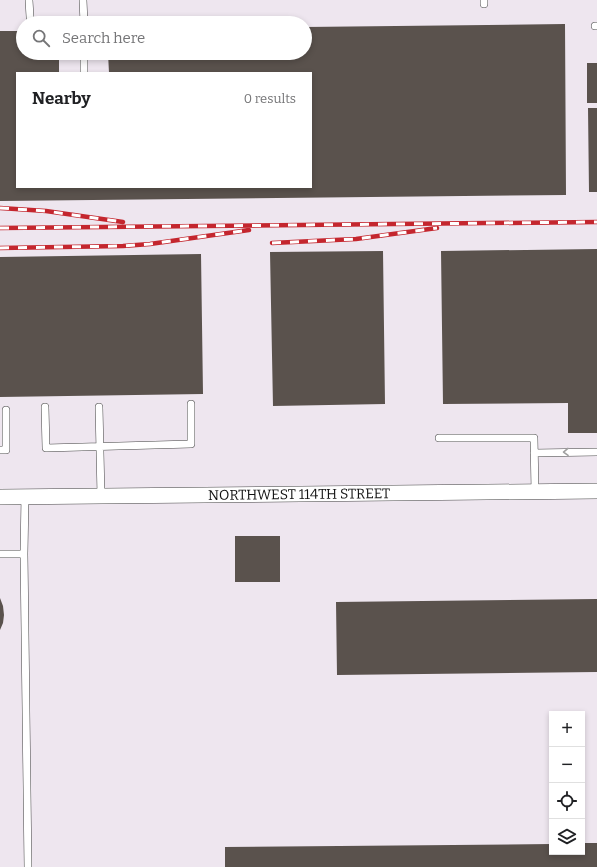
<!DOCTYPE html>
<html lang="en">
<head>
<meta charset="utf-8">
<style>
	body { margin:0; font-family:Bitter,serif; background:#f6f6f6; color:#202124 }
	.controls { position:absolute; right:12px; bottom:12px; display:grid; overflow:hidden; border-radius:0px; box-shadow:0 2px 6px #0003 }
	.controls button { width:36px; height:36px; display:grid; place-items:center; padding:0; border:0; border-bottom:1px solid #e0e0e0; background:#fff; color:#202124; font:20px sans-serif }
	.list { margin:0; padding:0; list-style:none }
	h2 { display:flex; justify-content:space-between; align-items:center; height:52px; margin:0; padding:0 16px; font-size:17px }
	h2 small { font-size:13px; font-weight:400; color:#757577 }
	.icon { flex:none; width:22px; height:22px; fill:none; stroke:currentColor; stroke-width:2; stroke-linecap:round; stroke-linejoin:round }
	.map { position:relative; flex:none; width:597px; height:867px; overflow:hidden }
	.search { position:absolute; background:#fff; box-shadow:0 2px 6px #0003; left:16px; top:16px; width:296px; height:44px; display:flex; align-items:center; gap:10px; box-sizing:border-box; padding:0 14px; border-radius:22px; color:#757577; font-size:15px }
	.panel { position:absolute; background:#fff; box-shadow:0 2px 6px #0003; left:16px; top:72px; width:296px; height:116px; border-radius:0px }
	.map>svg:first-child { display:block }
</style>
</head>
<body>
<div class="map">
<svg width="597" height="867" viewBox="0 0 597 867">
	<rect width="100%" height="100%" fill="#fffdf5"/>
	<path fill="#eee6ef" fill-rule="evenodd" d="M0,0H597V867H0ZM23,23H305V53H23ZM17,73H311V187H17ZM552,714H582V852H552Z"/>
	<path fill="#5a524d" d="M565,24L566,195L0,201V31H23V53H59V73H17V187H311V73H109L108,53H305V27Z
		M587,63H597V103H587Z
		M588,108H597V192H589Z
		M597,249V433H568V403L443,404L441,251Z
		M383,251L385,404L273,406L270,252Z
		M201,254L203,394L0,397V257Z
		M235,536H280V582H235Z
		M0,598L3,606L4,615L3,623L0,630Z
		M597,599V672L337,675L336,602Z
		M582,843H597V867H225V847L552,844V852H582Z"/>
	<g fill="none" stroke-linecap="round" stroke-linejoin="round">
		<defs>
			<path id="service" d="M29,0L30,17
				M83,0L84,23
				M484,0V4
				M595,26H597
				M84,53V73
				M45,407L46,448L191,444V404
				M99,407L101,496
				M439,438H534L535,491
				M0,450H6V410
				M534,453L597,452
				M25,496L24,554L28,867
				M0,554H24"/>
			<g id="minor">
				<path id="s1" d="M0,497L597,491"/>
			</g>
		</defs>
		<use href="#service" stroke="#444" stroke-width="8"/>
		<use href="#minor" stroke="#444" stroke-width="16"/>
		<use href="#service" stroke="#fff" stroke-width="7"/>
		<use href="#minor" stroke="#fff" stroke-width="15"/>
		<defs>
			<path id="rail" d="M0,208L46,211L123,222
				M0,228L597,222
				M272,243L356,239L437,228
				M0,248L123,246L150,244L249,230"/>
		</defs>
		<use href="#rail" stroke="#c4262e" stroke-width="4.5"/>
		<use href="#rail" stroke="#fff" stroke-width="3" stroke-dasharray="9" stroke-linecap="butt"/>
	</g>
	<defs><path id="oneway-chevron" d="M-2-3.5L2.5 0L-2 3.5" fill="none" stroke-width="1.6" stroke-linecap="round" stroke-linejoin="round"/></defs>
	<use stroke="#a0a0a0" href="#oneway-chevron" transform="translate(566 452) rotate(179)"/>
	<g text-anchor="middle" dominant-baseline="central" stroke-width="4" stroke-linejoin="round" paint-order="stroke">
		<g font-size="14" fill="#111" stroke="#fff">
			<text stroke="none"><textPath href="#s1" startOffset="299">NORTHWEST 114TH STREET</textPath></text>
		</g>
	</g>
</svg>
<div class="controls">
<button>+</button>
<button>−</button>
<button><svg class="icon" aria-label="locate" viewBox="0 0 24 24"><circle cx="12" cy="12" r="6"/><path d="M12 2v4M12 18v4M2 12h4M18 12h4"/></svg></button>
<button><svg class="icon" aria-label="layers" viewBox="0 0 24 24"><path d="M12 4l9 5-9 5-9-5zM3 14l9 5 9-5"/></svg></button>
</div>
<div class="search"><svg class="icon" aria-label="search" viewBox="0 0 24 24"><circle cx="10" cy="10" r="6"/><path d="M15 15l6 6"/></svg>Search here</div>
<section class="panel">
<h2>Nearby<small>0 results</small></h2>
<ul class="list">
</ul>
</section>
</div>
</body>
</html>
